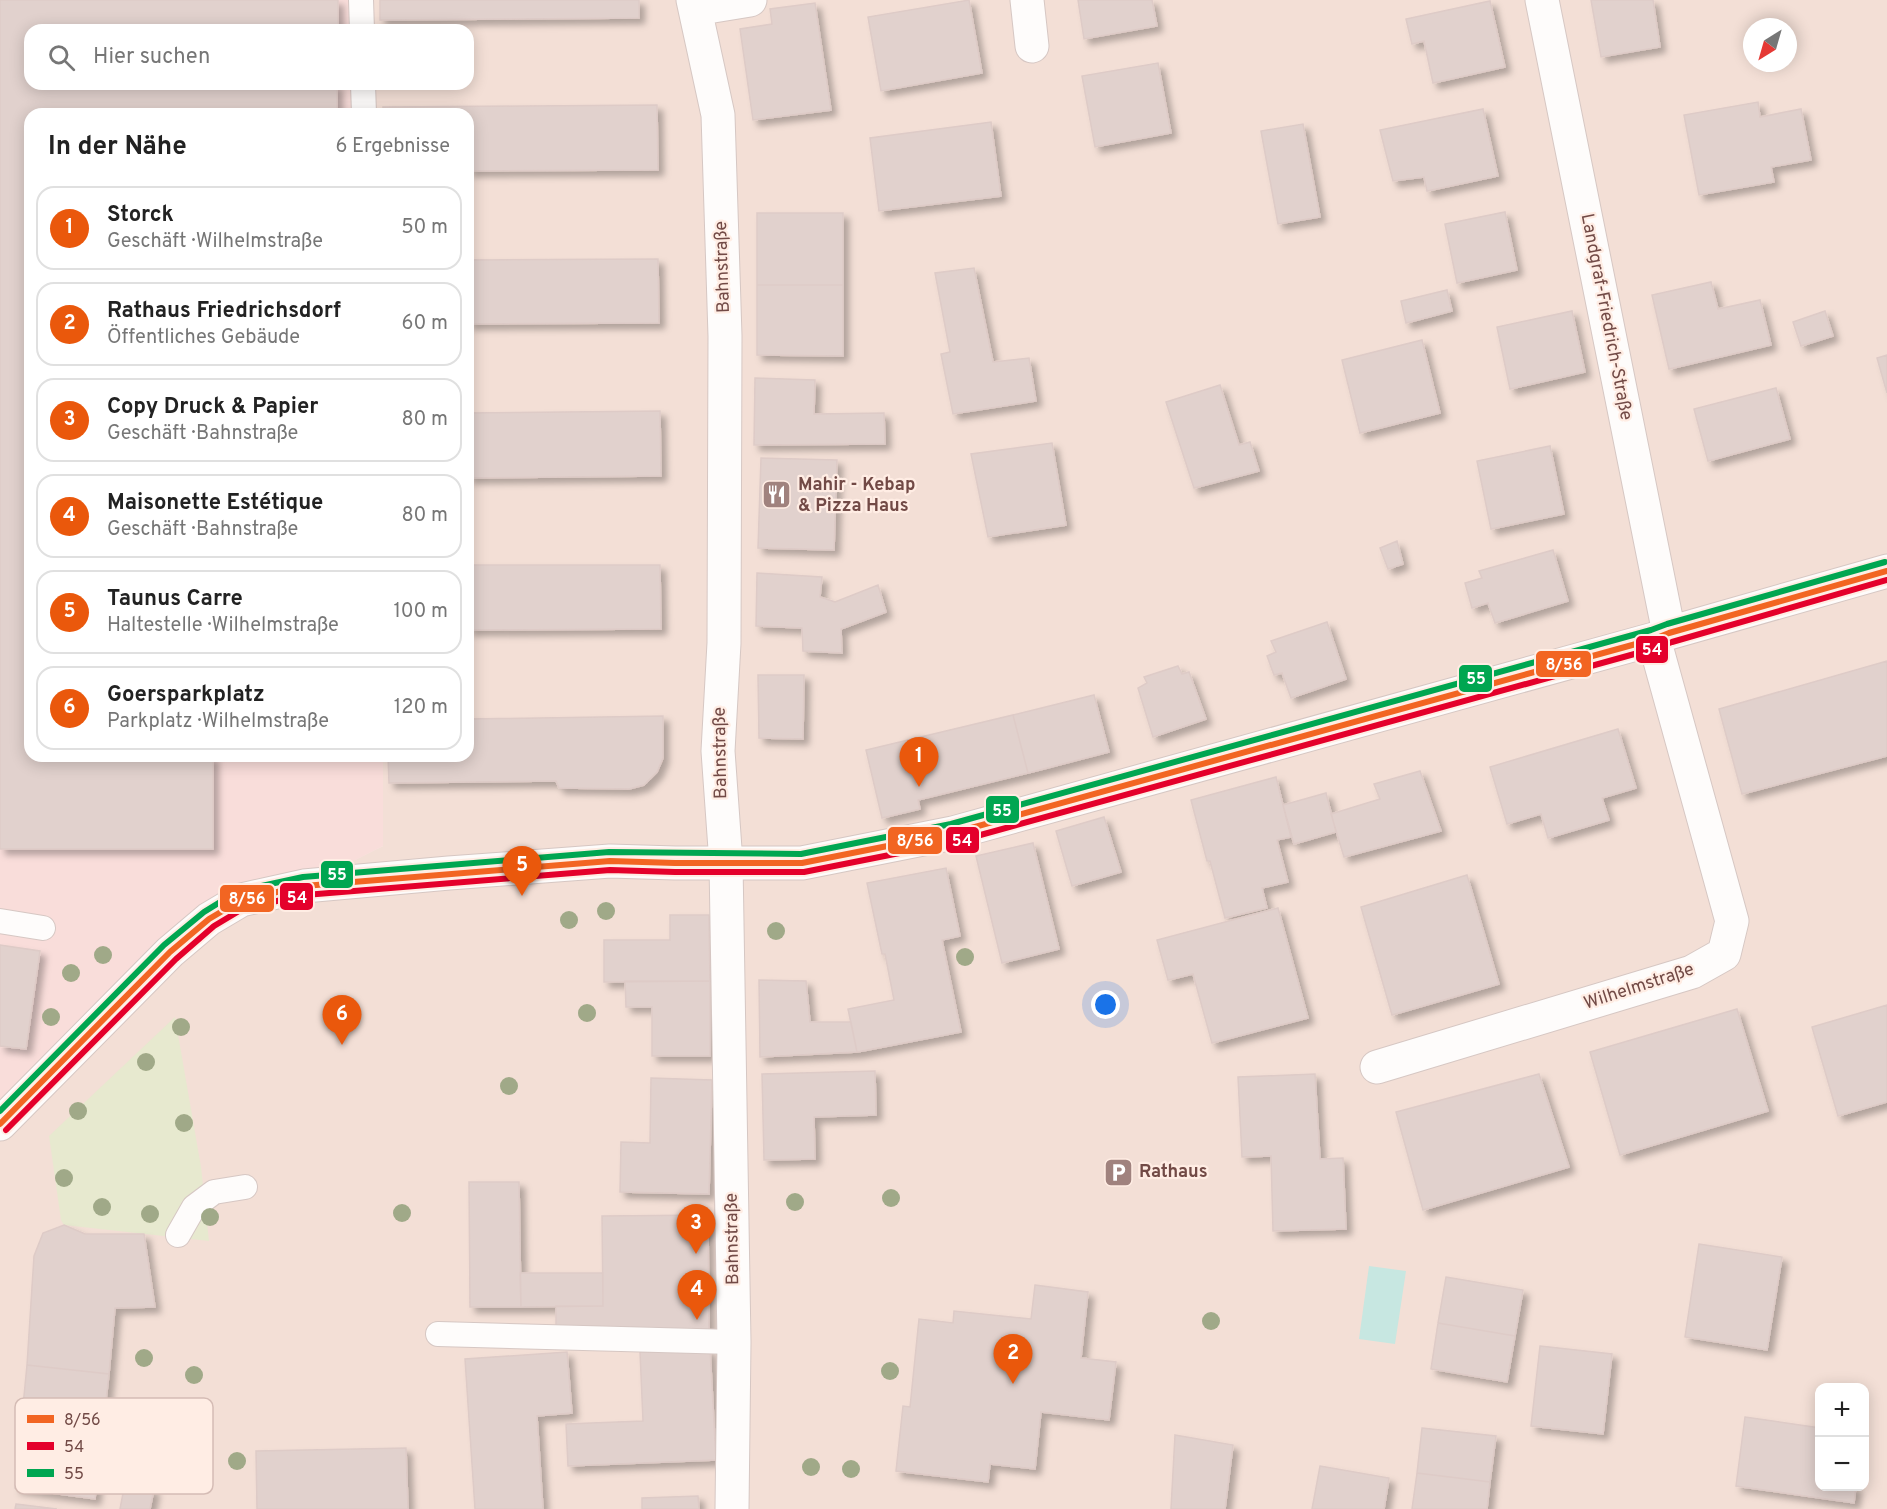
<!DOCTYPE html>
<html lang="de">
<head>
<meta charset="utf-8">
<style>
	body { margin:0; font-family:Overpass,sans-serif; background:#f6f6f6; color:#222 }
	.controls { position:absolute; right:18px; bottom:18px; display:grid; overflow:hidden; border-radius:12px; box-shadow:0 3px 15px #0003 }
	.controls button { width:54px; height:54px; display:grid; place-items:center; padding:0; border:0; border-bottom:2px solid #e0e0e0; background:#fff; color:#222; font:30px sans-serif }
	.compass { position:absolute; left:1743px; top:18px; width:54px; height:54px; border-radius:50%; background:#fff; box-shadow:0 3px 15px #0003; rotate:217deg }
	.you { position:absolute; left:1106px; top:1005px; width:21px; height:21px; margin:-15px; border:4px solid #fff; border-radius:50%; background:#1a73e8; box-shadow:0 0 0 9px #1a73e833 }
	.badge { display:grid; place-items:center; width:39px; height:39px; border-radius:50%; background:#ea580c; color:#fff; font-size:20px; font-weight:700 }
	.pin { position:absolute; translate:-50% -50px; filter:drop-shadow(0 2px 3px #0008) }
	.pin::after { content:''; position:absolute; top:32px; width:21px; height:18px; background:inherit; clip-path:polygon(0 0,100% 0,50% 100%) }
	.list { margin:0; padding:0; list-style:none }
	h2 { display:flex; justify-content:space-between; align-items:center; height:78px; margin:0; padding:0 24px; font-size:26px }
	h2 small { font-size:20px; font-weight:400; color:#767676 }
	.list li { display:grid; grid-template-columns:39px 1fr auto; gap:18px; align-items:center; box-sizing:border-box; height:84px; margin:0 12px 12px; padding:0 12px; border:2px solid #e0e0e0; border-radius:18px }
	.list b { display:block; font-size:22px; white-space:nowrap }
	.list p { margin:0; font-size:20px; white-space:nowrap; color:#767676 }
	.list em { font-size:20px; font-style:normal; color:#767676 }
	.icon { flex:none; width:33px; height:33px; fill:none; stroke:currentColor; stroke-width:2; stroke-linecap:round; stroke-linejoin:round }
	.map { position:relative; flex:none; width:1887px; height:1509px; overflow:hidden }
	.search { position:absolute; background:#fff; box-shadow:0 3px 15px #0003; left:24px; top:24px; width:450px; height:66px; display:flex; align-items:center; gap:15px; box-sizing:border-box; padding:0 21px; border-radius:18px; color:#767676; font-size:22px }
	.panel { position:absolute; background:#fff; box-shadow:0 3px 15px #0003; left:24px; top:108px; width:450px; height:654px; border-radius:18px }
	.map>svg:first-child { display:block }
</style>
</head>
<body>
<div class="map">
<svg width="1887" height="1509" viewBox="0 0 1887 1509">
	<defs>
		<filter id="shadow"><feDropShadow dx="5.5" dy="5.5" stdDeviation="3" flood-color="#0004"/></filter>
	</defs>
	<rect width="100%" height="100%" fill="#f5eae5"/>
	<path fill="#f3dfd6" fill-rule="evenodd" d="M373,0H1887V1509H0V1124L170,952L383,846V756H468V114H375L374,84H468V30H373ZM1752,27H1788V63H1752ZM1820,1388H1864V1486H1820Z"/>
	<path fill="#f9ddda" d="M0,0H373V30H30V84H374L375,114H30V756H383V846L304,886L241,900L0,1124Z"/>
	<path fill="#e7e9cf" d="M175,1017L201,1167L209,1241L64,1225L61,1220L49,1136Z"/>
	<path fill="#c7e7e1" d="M1369,1266L1406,1271L1395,1344L1359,1339Z"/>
	<path fill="#e1d1cd" stroke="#decbc7" stroke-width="1.5" filter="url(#shadow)" d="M0,0H338V30H30V84H337V114H30V756H213V849H0Z
		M380,0H639V18L380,20Z
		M969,0L982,73L881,91L868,17Z
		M1078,0H1152L1157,26L1084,39Z
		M1591,0H1653L1660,47L1601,57Z
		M1490,1L1505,67L1433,83L1424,41L1412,44L1406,19Z
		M815,3L831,110L753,120L740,29L772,24L770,9Z
		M1158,63L1171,133L1095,147L1082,76Z
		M1758,102L1760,117L1801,109L1811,160L1771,167L1774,182L1699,195L1684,115Z
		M657,105L658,170L468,171V114H383V107Z
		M1483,109L1498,176L1427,191L1424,177L1393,181L1380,130Z
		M991,122L1001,196L879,211L870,138Z
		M1303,124L1320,217L1278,224L1261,131Z
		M1505,212L1517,270L1457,283L1445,224Z
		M757,213H843V285H757Z
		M658,259L659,323L468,324V260Z
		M974,268L993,362L1029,358L1036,401L953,414L941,354L950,352L935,273Z
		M1711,282L1718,309L1760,300L1771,345L1669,369L1652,295Z
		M757,285H843V356L757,355Z
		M1447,290L1452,311L1406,323L1401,301Z
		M1572,311L1585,372L1510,389L1497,327Z
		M1825,311L1833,336L1801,346L1793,322Z
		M1422,340L1440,413L1360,433L1342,360Z
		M1887,355V393L1877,358Z
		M755,378L815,380L814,414L884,413L885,444L754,445Z
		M1220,385L1239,445L1250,442L1259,471L1194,488L1166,402Z
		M1776,388L1790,439L1708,461L1694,409Z
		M660,411L661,476L468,478V413Z
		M1052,443L1066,525L988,537L971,454Z
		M1550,446L1564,514L1491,529L1477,461Z
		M761,458L837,460L834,550L758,548Z
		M1397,541L1403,564L1388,569L1380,548Z
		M1553,550L1568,601L1495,623L1488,603L1472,608L1465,583L1482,578L1479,571Z
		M468,565H660L661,629L468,630Z
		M757,573L822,577L820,597L835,602L878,585L886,612L841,629L842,653L803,651L802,628L756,626Z
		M1327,622L1346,679L1291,698L1282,673L1274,675L1267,656L1276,652L1271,641Z
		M1887,661V756L1742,794L1719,709Z
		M1178,666L1182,674L1189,672L1206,719L1153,737L1138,688L1147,683L1144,677Z
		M758,675H804L803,739L759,738Z
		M1094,695L1109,752L1028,773L1013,715Z
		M1013,715L1028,773L918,800L920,809L882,818L866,750Z
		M663,716V758L657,772L644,785L629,789L559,788L556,781L389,783L388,756H468V719Z
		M1618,729L1636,788L1602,798L1609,820L1548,838L1541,814L1507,824L1490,767Z
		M1420,771L1441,831L1344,857L1331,814L1380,799L1374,784Z
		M1276,777L1291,837L1277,840L1288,882L1262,888L1267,908L1225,918L1210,861H1207L1191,800Z
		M1326,793L1336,832L1294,844L1283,805Z
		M1104,817L1121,872L1072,886L1056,831Z
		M1033,843L1059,949L1002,963L976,856Z
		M946,868L960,936L942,940L961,1032L857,1052L848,1009L894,1000L885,954H882L867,883Z
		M1467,875L1499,984L1392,1015L1361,907Z
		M1278,908L1308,1018L1212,1043L1193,974L1168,980L1157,940Z
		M670,915H709L710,981L604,982V940H670Z
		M0,945L40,951L26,1049L0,1046Z
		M759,980L806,981L810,1022H851L857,1052L760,1057Z
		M625,981H710V1056H652V1007H626Z
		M1887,1005V1102L1838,1116L1812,1027Z
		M1737,1009L1768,1111L1620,1155L1590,1052Z
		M875,1071L876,1115L814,1117L815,1159L764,1160L762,1074Z
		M1315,1074L1320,1159L1343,1158L1346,1229L1273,1231L1271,1156L1242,1157L1238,1077Z
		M1539,1074L1569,1167L1423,1210L1396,1112Z
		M651,1078L712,1080L709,1194L620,1192L621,1142L650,1143Z
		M469,1182H519L521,1307H470Z
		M708,1215L709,1334L556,1335V1306H603L602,1216Z
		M64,1225L85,1234H144L155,1307L115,1308L109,1374L27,1365L34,1256L43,1233Z
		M1699,1244L1782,1257L1767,1350L1685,1337Z
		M520,1273H603V1306L521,1307Z
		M1446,1277L1523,1290L1515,1336L1438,1323Z
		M1035,1285L1088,1292L1081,1358L1116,1362L1109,1420L1041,1412L1035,1469L990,1464L988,1482L896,1471L903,1406L910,1407L919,1319L953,1323L954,1311L1031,1319Z
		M1438,1323L1515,1336L1507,1382L1431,1369Z
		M1540,1346L1612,1354L1603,1434L1531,1426Z
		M710,1349L716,1460L568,1466L566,1424L643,1421L640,1352Z
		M567,1352L572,1413L537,1416L543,1509H475L465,1359Z
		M27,1365L109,1374L95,1499L15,1488Z
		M1745,1417L1820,1428V1486H1856L1854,1503L1736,1486Z
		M1422,1428L1496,1436L1490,1482L1417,1473Z
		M1175,1435L1233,1445L1225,1509H1171Z
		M406,1448L408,1509H257L256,1451Z
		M1320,1466L1389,1478L1384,1509H1312Z
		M1417,1473L1490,1482L1487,1509H1412Z
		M125,1483L154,1489L150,1509H120Z
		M698,1496L699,1509H642V1498Z
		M16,1504L57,1509H15Z"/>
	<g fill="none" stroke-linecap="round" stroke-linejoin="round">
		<defs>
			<path id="service" d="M361,0L362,30
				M363,84L364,114
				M0,921L43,928
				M178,1235L194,1207L214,1192L245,1187
				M438,1334L734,1342"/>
			<path id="minor" d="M693,0L718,115L725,336L724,643L718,751L726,863L734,1342L732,1509
				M1027,0L1032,46
				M1542,0L1669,633
				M695,9L750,0
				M1377,1067L1692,972L1724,954L1732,921L1654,639
				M0,1124L170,952L209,919L241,900L304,886L449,873L610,861L675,863H802L953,833L1654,639L1669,633L1887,571"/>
		</defs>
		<use href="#service" stroke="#d6c7c3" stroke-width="26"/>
		<use href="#minor" stroke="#d6c7c3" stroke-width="35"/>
		<use href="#service" stroke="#fefcfb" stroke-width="24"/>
		<use href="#minor" stroke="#fefcfb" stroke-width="33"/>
		<defs>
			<path id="bus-1" d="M0,1124L170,952L209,919L241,900L304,886L610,861L675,863H802L953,833L1654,639L1669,633L1887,571"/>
			<path id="bus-2" d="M6,1130L176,959L214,926L244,908L305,895L610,870L675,872H804L955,842L1656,648L1672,642L1887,580"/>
			<path id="bus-3" d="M0,1111L164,945L204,912L238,891L303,877L609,852L801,854L951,824L1651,630L1667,624L1885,562"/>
		</defs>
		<use href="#bus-1" stroke="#ffede4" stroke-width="10"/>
		<use href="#bus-2" stroke="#ffede4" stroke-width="10"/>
		<use href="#bus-3" stroke="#ffede4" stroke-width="10"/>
		<use href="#bus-1" stroke="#f26522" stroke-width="6"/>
		<use href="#bus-2" stroke="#e4002b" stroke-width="6"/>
		<use href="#bus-3" stroke="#00a651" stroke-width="6"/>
	</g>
	<g fill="#a0a988">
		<circle cx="606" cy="911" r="9"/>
		<circle cx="569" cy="920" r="9"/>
		<circle cx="776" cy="931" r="9"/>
		<circle cx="103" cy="955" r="9"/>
		<circle cx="965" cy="957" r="9"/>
		<circle cx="71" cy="973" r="9"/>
		<circle cx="587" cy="1013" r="9"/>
		<circle cx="51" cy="1017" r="9"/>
		<circle cx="181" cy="1027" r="9"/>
		<circle cx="146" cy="1062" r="9"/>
		<circle cx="509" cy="1086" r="9"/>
		<circle cx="78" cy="1111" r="9"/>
		<circle cx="184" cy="1123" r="9"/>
		<circle cx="64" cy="1178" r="9"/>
		<circle cx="891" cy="1198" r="9"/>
		<circle cx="795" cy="1202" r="9"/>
		<circle cx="102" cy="1207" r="9"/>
		<circle cx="402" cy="1213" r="9"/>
		<circle cx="150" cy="1214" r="9"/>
		<circle cx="210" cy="1217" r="9"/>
		<circle cx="1211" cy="1321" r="9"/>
		<circle cx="144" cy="1358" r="9"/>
		<circle cx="890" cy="1371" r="9"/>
		<circle cx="194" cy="1375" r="9"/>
		<circle cx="237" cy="1461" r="9"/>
		<circle cx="811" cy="1467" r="9"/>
		<circle cx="851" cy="1469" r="9"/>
	</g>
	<defs>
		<symbol id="restaurant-square" viewBox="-11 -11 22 22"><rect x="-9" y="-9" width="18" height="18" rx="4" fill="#a0827e" stroke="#ffede4"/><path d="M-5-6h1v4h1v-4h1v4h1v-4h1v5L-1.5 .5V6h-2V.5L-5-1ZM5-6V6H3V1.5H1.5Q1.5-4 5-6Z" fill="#fff"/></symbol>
		<symbol id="parking-square" viewBox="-11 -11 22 22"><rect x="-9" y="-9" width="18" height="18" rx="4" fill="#a0827e" stroke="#ffede4"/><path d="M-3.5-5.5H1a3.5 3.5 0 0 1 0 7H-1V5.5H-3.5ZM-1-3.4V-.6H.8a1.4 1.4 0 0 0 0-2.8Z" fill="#fff"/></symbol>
	</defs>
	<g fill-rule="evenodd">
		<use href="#restaurant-square" x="760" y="478" width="33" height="33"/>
		<use href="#parking-square" x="1102" y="1156" width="33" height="33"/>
	</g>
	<g text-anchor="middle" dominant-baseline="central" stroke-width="4.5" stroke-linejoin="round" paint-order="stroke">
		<g font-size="18" fill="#724a46" stroke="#ffede4">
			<text transform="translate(723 267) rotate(-92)">Bahnstraße</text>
			<text transform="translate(1606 317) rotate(79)">Landgraf-Friedrich-Straße</text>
			<text transform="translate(721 753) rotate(-91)">Bahnstraße</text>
			<text transform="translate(1639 987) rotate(-18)">Wilhelmstraße</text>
			<text transform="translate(733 1239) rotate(-91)">Bahnstraße</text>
		</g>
		<g font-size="18" font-weight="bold" fill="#724a46" stroke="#ffede4" text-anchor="start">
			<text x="798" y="485">Mahir - Kebap<tspan x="798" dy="21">&amp; Pizza Haus</tspan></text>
			<text x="1139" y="1172">Rathaus</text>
		</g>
	</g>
	<rect x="15" y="1398" width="198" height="96" rx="9" fill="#ffede4" stroke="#d5bcb5" stroke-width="1.5"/>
	<rect x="27" y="1415" width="27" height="8" fill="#f26522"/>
	<rect x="27" y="1442" width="27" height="8" fill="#e4002b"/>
	<rect x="27" y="1469" width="27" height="8" fill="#00a651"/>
	<g font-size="16" fill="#724a46">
		<text x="64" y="1425">8/56</text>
		<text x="64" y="1452">54</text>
		<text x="64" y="1479">55</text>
	</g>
	<g stroke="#ffede4" stroke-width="2">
		<rect x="1635" y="635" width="34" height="29" rx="6" fill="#e4002b"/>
		<rect x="1535" y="650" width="57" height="28" rx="6" fill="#f26522"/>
		<rect x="1458" y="664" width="35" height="29" rx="6" fill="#00a651"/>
		<rect x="985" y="795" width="35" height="29" rx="6" fill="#00a651"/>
		<rect x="945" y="826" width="35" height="28" rx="6" fill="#e4002b"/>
		<rect x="887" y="826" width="56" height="29" rx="6" fill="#f26522"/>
		<rect x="320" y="860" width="34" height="29" rx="6" fill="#00a651"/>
		<rect x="279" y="882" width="35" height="29" rx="6" fill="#e4002b"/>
		<rect x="219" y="884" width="56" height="29" rx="6" fill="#f26522"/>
	</g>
	<g font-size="16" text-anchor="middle" font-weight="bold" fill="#fff">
		<text x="1652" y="655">54</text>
		<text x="1564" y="670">8/56</text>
		<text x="1476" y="684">55</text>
		<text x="1002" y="816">55</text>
		<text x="962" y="846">54</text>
		<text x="915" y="846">8/56</text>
		<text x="337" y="880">55</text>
		<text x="297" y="903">54</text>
		<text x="247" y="904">8/56</text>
	</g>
</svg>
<div class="controls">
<button>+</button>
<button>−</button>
</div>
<svg class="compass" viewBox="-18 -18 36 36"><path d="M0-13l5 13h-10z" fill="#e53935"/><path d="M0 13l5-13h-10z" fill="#767676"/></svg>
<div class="you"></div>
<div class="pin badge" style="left:919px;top:787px">1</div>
<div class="pin badge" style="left:1013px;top:1384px">2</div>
<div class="pin badge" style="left:696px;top:1254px">3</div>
<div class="pin badge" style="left:697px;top:1320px">4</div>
<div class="pin badge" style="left:522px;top:896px">5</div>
<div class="pin badge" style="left:342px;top:1045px">6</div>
<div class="search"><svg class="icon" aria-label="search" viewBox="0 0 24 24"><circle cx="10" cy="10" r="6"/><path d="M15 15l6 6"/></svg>Hier suchen</div>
<section class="panel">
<h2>In der Nähe<small>6 Ergebnisse</small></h2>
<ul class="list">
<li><span class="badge">1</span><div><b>Storck</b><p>Geschäft · Wilhelmstraße</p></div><em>50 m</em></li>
<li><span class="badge">2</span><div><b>Rathaus Friedrichsdorf</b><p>Öffentliches Gebäude</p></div><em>60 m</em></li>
<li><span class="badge">3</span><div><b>Copy Druck &amp; Papier</b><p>Geschäft · Bahnstraße</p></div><em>80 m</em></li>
<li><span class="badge">4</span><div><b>Maisonette Estétique</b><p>Geschäft · Bahnstraße</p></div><em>80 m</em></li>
<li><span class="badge">5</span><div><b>Taunus Carre</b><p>Haltestelle · Wilhelmstraße</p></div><em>100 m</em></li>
<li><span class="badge">6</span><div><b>Goersparkplatz</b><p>Parkplatz · Wilhelmstraße</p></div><em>120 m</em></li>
</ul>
</section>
</div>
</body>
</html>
